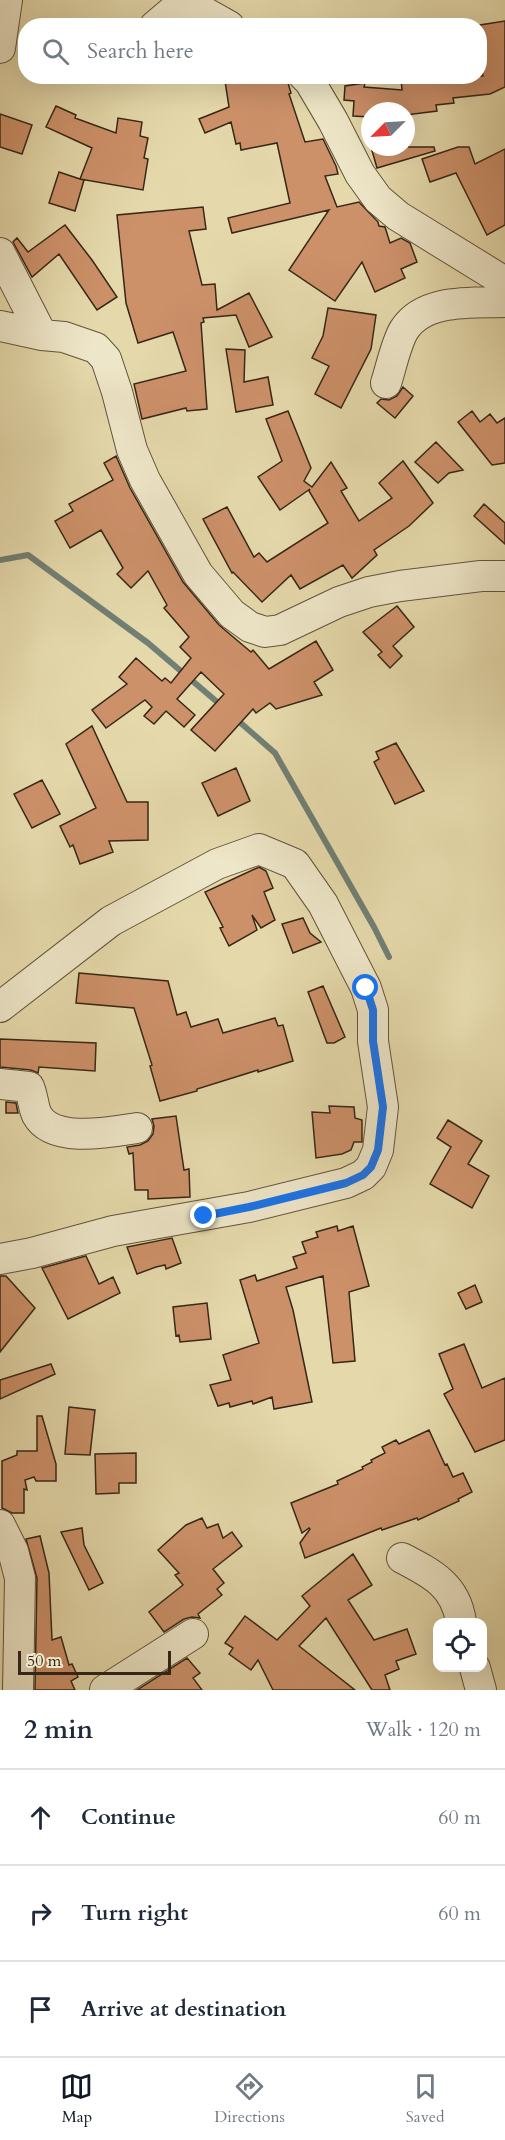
<!DOCTYPE html>
<html lang="en">
<head>
<meta charset="utf-8">
<style>
	body { margin:0; font-family:Cardo,serif; background:#f2f2f3; color:#1f2937 }
	.controls { position:absolute; right:18px; bottom:18px; display:grid; overflow:hidden; border-radius:12px; box-shadow:0 6px 24px #0002 }
	.controls button { width:54px; height:54px; display:grid; place-items:center; padding:0; border:0; border-bottom:2px solid #e0e1e3; background:#fff; color:#1f2937; font:30px sans-serif }
	.compass { position:absolute; left:361px; top:102px; width:54px; height:54px; border-radius:50%; background:#fff; box-shadow:0 6px 24px #0002; rotate:246deg }
	.scale { position:absolute; left:18px; bottom:15px; width:153px; box-sizing:border-box; padding-left:6px; border:3px solid #372716; border-top:0; font-size:16px; line-height:21px; white-space:nowrap; color:#372716; -webkit-text-stroke:4px #eee6c8; paint-order:stroke }
	.stop { position:absolute; width:18px; height:18px; margin:-14px; border:4px solid #1a73e8; border-radius:50%; background:#fff }
	.stop.end { background:#1a73e8; border-color:#fff; box-shadow:0 2px 6px #0008 }
	.list { margin:0; padding:0; list-style:none }
	h2 { display:flex; justify-content:space-between; align-items:center; height:78px; margin:0; padding:0 24px; font-size:26px }
	h2 small { font-size:20px; font-weight:400; color:#747a83 }
	.list li { display:grid; grid-template-columns:39px 1fr auto; gap:18px; align-items:center; box-sizing:border-box; height:96px; padding:0 24px; border-top:2px solid #e0e1e3 }
	.list b { display:block; font-size:22px; white-space:nowrap }
	.list em { font-size:20px; font-style:normal; color:#747a83 }
	.icon { flex:none; width:33px; height:33px; fill:none; stroke:currentColor; stroke-width:2; stroke-linecap:round; stroke-linejoin:round }
	.map { position:relative; flex:none; width:505px; height:1690px; overflow:hidden }
	.search { position:absolute; background:#fff; box-shadow:0 6px 24px #0002; left:18px; right:18px; top:18px; height:66px; display:flex; align-items:center; gap:15px; box-sizing:border-box; padding:0 21px; border-radius:24px; color:#747a83; font-size:22px }
	.sheet { height:366px; background:#fff }
	nav { display:flex; justify-content:space-around; align-items:center; box-sizing:border-box; height:84px; border-top:2px solid #e0e1e3; background:#fff; font-size:16px; color:#747a83 }
	nav a { display:grid; justify-items:center; gap:3px }
	nav .on { color:#111827 }
	.map>svg:first-child { display:block }
</style>
</head>
<body>
<div class="map">
<svg width="505" height="1690" viewBox="0 0 505 1690">
	<rect width="100%" height="100%" fill="#e5d9ab"/>
	<filter id="stains"><feTurbulence type="fractalNoise" baseFrequency=".00333" numOctaves="4"/><feColorMatrix values="0 0 0 0 .2 0 0 0 0 .09 0 0 0 0 .02 0 0 0 .5 -.17"/></filter>
	<radialGradient id="worn" r=".72"><stop offset=".6" stop-color="#630" stop-opacity="0"/><stop offset="1" stop-color="#630" stop-opacity=".3"/></radialGradient>
	<g fill="none" stroke-linecap="round" stroke-linejoin="round">
		<path stroke="#717f74" stroke-width="6" d="M0,560L28,555L148,643L223,707
			M235,718L275,753L374,927L389,957"/>
	</g>
	<path fill="#cd916a" stroke="#372716" stroke-width="1.5" d="M505,21V87L490,94L453,98L454,103L436,105L437,111L406,115V111H370V117L353,116L354,101L344,100L345,86L365,83L364,87L402,90L401,79L417,76H483L480,51V25Z
		M250,76H286L291,93L289,94L305,142L323,139L336,166L338,174L325,176L337,207L359,202L378,222L379,226L385,227L390,243L401,238L410,243L417,262L401,269L405,278L375,292L362,262L335,301L289,270L329,210L232,233L228,218L290,203L277,143L241,150L240,143L236,144L231,122L205,133L199,119L229,107L225,81Z
		M56,106L76,115L75,118L116,133L118,118L142,122L140,136L148,138L144,158L148,159L143,190L80,179L84,180L75,211L49,203L59,172L80,179L92,148L46,127Z
		M0,114L32,125L22,154L0,147Z
		M371,147H434L435,151L377,168Z
		M458,147H469L475,164L505,149V225L487,235L456,173L430,182L422,159Z
		M203,207L206,229L189,231L202,285L215,284L217,310L249,293L272,337L249,347L236,315L203,318L204,322L201,323L207,409L187,411L186,408L142,419L134,384L186,371L173,332L138,343L126,303L117,215Z
		M65,225L92,260L117,297L97,310L59,254L32,277L13,242L17,238L28,252Z
		M328,308L376,315L371,349L341,408L315,394L329,366L312,358L323,336Z
		M226,349L245,350L244,382L268,377L273,405L236,412Z
		M403,387L413,396L395,418L377,403L381,399L389,400L397,396Z
		M288,411L311,468L304,481L312,487L331,462L347,488L341,491L359,521L392,498L379,483L403,461L433,503L409,526L374,550L377,555L352,578L343,565L300,589L291,575L262,602L233,572L232,573L203,519L227,507L254,557L259,553L267,562L328,523L309,491L310,489L280,510L258,477L282,461L266,419Z
		M472,411L480,422L490,414L497,423L505,418V463L492,465L458,422Z
		M436,442L463,470L449,473L438,483L415,462Z
		M116,456L130,488L183,582L219,625L251,652L253,650L269,669L316,641L333,670L314,682L322,695L276,709L270,703L256,713L253,709L215,751L191,730L224,694L201,672L177,699L195,715L184,727L166,711L154,724L144,716L152,707L145,700L106,728L92,710L127,684L119,677L136,658L162,681L165,678L171,683L191,658L180,647L189,637L164,608L167,605L148,571L131,588L117,574L123,568L101,530L70,548L55,521L73,511L69,504L113,480L104,463Z
		M484,504L505,523V544L474,516Z
		M397,606L414,627L393,646L402,656L390,668L378,655L382,652L363,632Z
		M92,726L127,802H148V840L109,841L113,852L80,864L73,845L70,847L60,826L96,808L66,744Z
		M396,743L424,791L395,804L374,762L379,759L376,752Z
		M236,768L250,801L218,816L202,783Z
		M42,780L60,814L32,828L14,794Z
		M259,867L266,871L273,888L264,892L275,920L261,928L252,915L257,930L229,946L220,928L223,927L205,892Z
		M303,918L310,933L321,942L293,953L282,924Z
		M79,973L168,981L177,1015L186,1012L191,1027L218,1019L223,1033L275,1018L278,1026L283,1025L293,1061L258,1072V1070L197,1089V1091L160,1101L150,1066L152,1065L134,1008L76,1003Z
		M323,986L345,1037L334,1043H327L308,992Z
		M0,1039L96,1043L95,1071L39,1067L38,1073L31,1070L0,1067Z
		M6,1102L16,1103L18,1113H6Z
		M329,1106L354,1107L355,1118L362,1120V1142H354L351,1150L342,1154L316,1158L312,1112L330,1113Z
		M176,1116L184,1170L189,1169L190,1197L148,1199V1190H135L133,1153L129,1154L127,1147L140,1145L148,1141L153,1134L154,1126L152,1119Z
		M448,1120L482,1141L468,1164L489,1176L472,1208L430,1184L451,1147L437,1138Z
		M337,1226L338,1231L353,1226L369,1286L349,1292L355,1361L333,1363L323,1276L286,1287L293,1310L312,1402L274,1409L272,1397L253,1404L252,1401L230,1407L229,1403L218,1406L210,1385L231,1380L223,1355L259,1343L240,1280L255,1275L257,1281L297,1268L293,1257L306,1253L302,1242L318,1237L316,1232Z
		M172,1238L181,1263L166,1269L165,1265L156,1267L137,1274L127,1247Z
		M86,1256L99,1284L113,1277L120,1293L68,1319L42,1268Z
		M0,1276H6L35,1308L0,1352Z
		M475,1285L482,1302L466,1309L458,1293Z
		M207,1303L211,1339L180,1342L179,1335L176,1336L173,1307Z
		M464,1344L482,1388L505,1378V1440L475,1452L444,1394L453,1389L439,1354Z
		M51,1364L55,1374L0,1399V1380Z
		M69,1407L95,1410L90,1455L65,1454Z
		M37,1416H42L56,1464V1481H36L34,1477L25,1480L27,1490L24,1489V1513H12L2,1508V1461L17,1455V1451H37Z
		M429,1430L445,1465L447,1464L453,1477L463,1473L472,1492L458,1499L459,1501L418,1520L417,1518L382,1530L381,1528L305,1558L300,1543L310,1529L309,1528L302,1533L291,1503L338,1484L337,1481L363,1469L362,1467L372,1462L371,1460L385,1453L382,1447L396,1440L399,1444Z
		M136,1453V1483H119V1493L96,1494L95,1454Z
		M202,1518L207,1528L218,1524L223,1538L232,1532L242,1546L213,1569L224,1583L217,1589L222,1595L198,1614L200,1618L192,1617L184,1619L164,1632L149,1612L183,1585L175,1575L179,1573L158,1550L186,1525Z
		M82,1528L84,1545L103,1583L89,1590L61,1532Z
		M40,1536L49,1573L52,1640L61,1637L69,1665L72,1664L78,1677L71,1681L75,1690H35L37,1578L26,1539Z
		M353,1554L372,1585L348,1600L374,1640L407,1629L416,1654L396,1661L399,1669L385,1675L390,1690H372L326,1618L299,1646L355,1690H273L258,1660L251,1670L229,1654L233,1648L225,1643L245,1616L277,1640L310,1606L302,1596Z
		M187,1658L200,1673L193,1678L202,1690H137Z"/>
	<g fill="none" stroke-linecap="round" stroke-linejoin="round">
		<defs>
			<path id="minor" d="M155,26L175,9L197,8L229,26
				M0,48L7,0
				M304,76L310,82L333,121L360,174L378,199L398,216L505,282
				M0,253L42,335
				M0,326L42,335L64,337L96,348L106,359L117,392L132,450L145,480L198,574L232,614L250,627L265,632L280,630L339,602L369,592L400,586L481,576H505
				M386,383C391,368 396,343 404,330C424,298 473,303 505,302
				M0,1007L111,921L217,864L259,849L295,864L323,904L366,988L373,1010V1041L383,1107L378,1150L371,1167L363,1175L346,1183L249,1207L113,1231L32,1253L0,1259
				M0,1084L29,1087C33,1096 33,1107 37,1115C53,1144 111,1132 137,1128
				M0,1525L13,1551L20,1578L18,1690
				M402,1558C433,1574 456,1586 461,1622
				M475,1668L481,1690
				M105,1690L193,1634"/>
		</defs>
		<use href="#minor" stroke="#62543b" stroke-width="32"/>
		<use href="#minor" stroke="#eee6c8" stroke-width="30"/>
	</g>
	<g fill="none" stroke-linecap="round" stroke-linejoin="round">
		<path stroke="#1a73e8" stroke-width="8" d="M204,1216L249,1207L346,1183L363,1175L371,1167L378,1150L383,1107L373,1041V1010L366,988"/>
	</g>
	<rect width="100%" height="100%" filter="url(#stains)"/>
	<rect width="100%" height="100%" fill="url(#worn)"/>
</svg>
<div class="controls">
<button><svg class="icon" aria-label="locate" viewBox="0 0 24 24"><circle cx="12" cy="12" r="6"/><path d="M12 2v4M12 18v4M2 12h4M18 12h4"/></svg></button>
</div>
<svg class="compass" viewBox="-18 -18 36 36"><path d="M0-13l5 13h-10z" fill="#e53935"/><path d="M0 13l5-13h-10z" fill="#747a83"/></svg>
<div class="scale">50 m</div>
<div class="stop" style="left:366px;top:988px"></div>
<div class="stop end" style="left:204px;top:1216px"></div>
<div class="search"><svg class="icon" aria-label="search" viewBox="0 0 24 24"><circle cx="10" cy="10" r="6"/><path d="M15 15l6 6"/></svg>Search here</div>
</div>
<section class="sheet">
<h2>2 min<small>Walk · 120 m</small></h2>
<ul class="list">
<li><svg class="icon" aria-label="ahead" viewBox="0 0 24 24"><path d="M12 20V5M6 11l6-6 6 6"/></svg><div><b>Continue</b></div><em>60 m</em></li>
<li><svg class="icon" aria-label="right" viewBox="0 0 24 24"><path d="M7 20v-9h11M14 6l5 5-5 5"/></svg><div><b>Turn right</b></div><em>60 m</em></li>
<li><svg class="icon" aria-label="arrive" viewBox="0 0 24 24"><path d="M6 21V4h12l-3 4 3 4H6"/></svg><div><b>Arrive at destination</b></div></li>
</ul>
</section>
<nav>
<a class="on"><svg class="icon" aria-label="map" viewBox="0 0 24 24"><path d="M3 6l6-2 6 2 6-2v14l-6 2-6-2-6 2zM9 4v14M15 6v14"/></svg>Map</a>
<a><svg class="icon" aria-label="directions" viewBox="0 0 24 24"><path d="M12 3l9 9-9 9-9-9zM9 14v-3h6M13 9l2 2-2 2"/></svg>Directions</a>
<a><svg class="icon" aria-label="saved" viewBox="0 0 24 24"><path d="M7 4h10v16l-5-4-5 4z"/></svg>Saved</a>
</nav>
</body>
</html>
